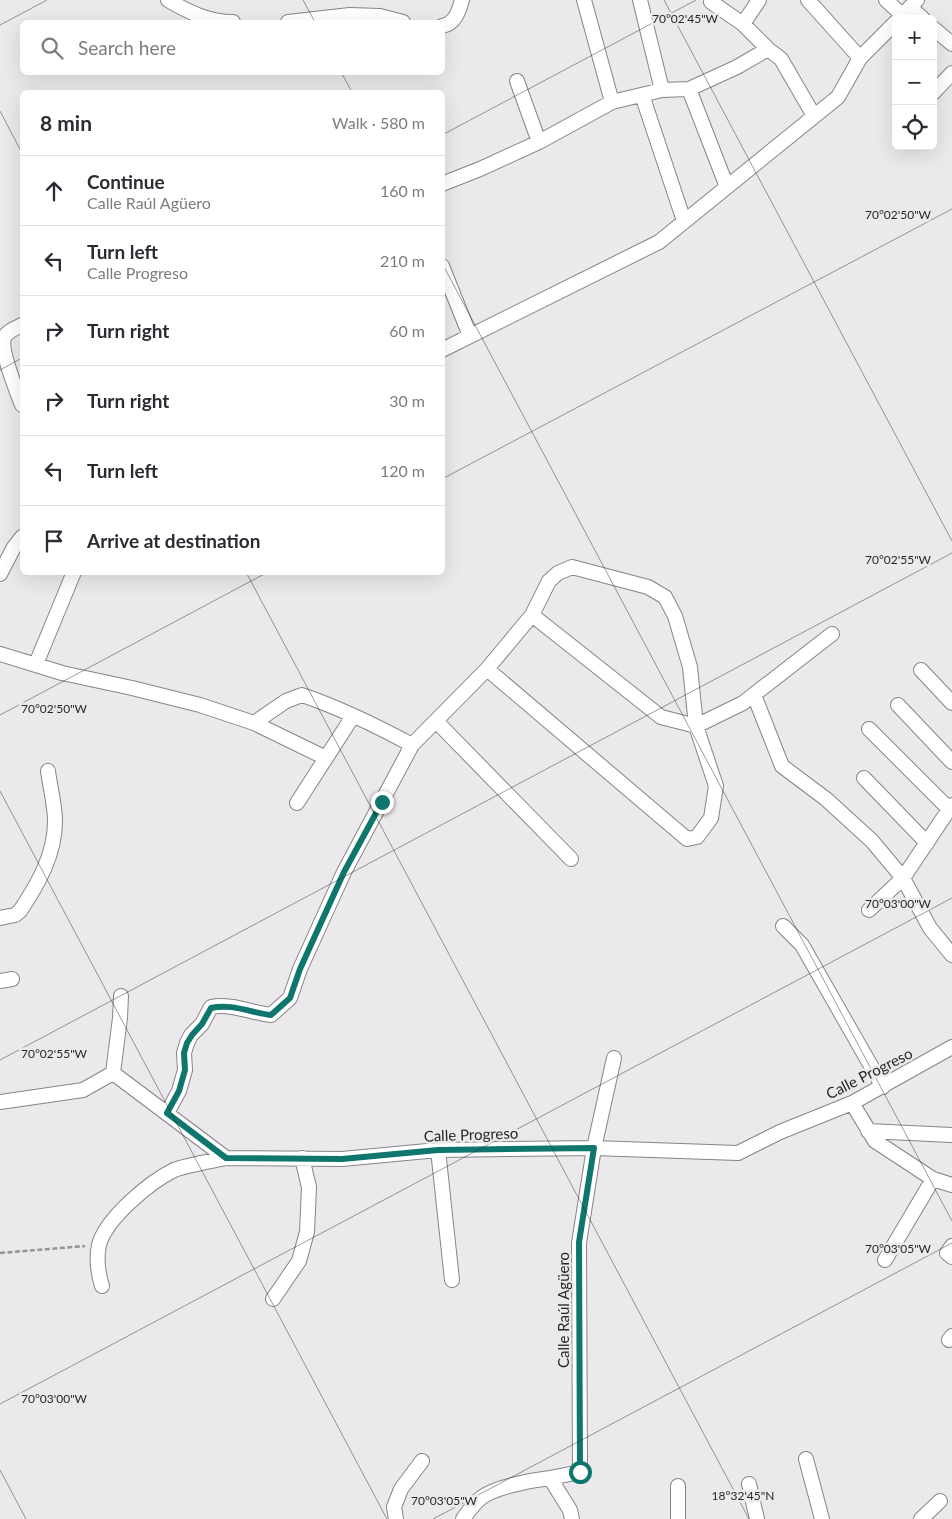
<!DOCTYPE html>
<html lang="en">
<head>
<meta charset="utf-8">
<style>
	body { margin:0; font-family:Lato,sans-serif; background:#f2f2f3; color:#2b2b33 }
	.controls { position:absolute; right:15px; top:15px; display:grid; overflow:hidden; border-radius:8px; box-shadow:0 5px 20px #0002 }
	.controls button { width:45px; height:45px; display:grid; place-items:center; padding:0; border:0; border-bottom:1px solid #e1e1e2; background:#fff; color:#2b2b33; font:25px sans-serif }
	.stop { position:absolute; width:15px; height:15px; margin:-11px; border:4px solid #0f766e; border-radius:50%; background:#fff }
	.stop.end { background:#0f766e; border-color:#fff; box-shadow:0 1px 5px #0008 }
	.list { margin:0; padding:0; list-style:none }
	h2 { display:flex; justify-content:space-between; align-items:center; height:65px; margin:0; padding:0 20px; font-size:21px }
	h2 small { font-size:16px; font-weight:400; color:#7c7c81 }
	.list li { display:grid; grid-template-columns:32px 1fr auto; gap:15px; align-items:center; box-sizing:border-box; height:70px; padding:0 20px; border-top:1px solid #e1e1e2 }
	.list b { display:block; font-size:19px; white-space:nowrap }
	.list p { margin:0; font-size:16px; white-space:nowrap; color:#7c7c81 }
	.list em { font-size:16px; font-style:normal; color:#7c7c81 }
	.icon { flex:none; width:28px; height:28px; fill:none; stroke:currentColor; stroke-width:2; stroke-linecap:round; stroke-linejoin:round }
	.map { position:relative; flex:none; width:952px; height:1519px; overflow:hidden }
	.search { position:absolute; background:#fff; box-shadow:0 5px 20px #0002; left:20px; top:20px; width:425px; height:55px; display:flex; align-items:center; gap:12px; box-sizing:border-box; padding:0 18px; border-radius:8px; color:#7c7c81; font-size:19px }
	.panel { position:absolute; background:#fff; box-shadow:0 5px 20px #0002; left:20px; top:90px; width:425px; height:485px; border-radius:8px }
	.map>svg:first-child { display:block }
</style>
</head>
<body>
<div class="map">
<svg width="952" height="1519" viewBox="0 0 952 1519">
	<rect width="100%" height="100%" fill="#ece9ec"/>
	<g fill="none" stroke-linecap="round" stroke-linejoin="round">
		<defs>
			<path id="minor" d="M168,0C188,12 209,22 233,22
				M584,0L612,102
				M640,0L662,90
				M808,0L860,58
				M886,0L902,15
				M711,2L743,24L768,49L781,59L814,116
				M910,7L923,19
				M899,19L917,0
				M288,22L350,15L380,16L403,22
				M743,24L759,0
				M442,26C455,24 459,11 462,0
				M933,28L952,44
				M517,81L539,142
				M689,89L727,187
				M933,93L952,73
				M642,95L684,221
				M442,184L480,169L539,142L612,102L662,90L689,89L737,67L768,49
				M442,266L470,336
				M22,325C16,328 7,331 4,338C0,350 17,392 22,405
				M442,350L659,242L838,97L860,58L896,22
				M0,574L14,547L22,537
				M532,615L661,717L696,726L743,703L832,634
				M0,654L62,673L132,688L200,705L254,723L286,701L302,695C340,708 377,726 412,745
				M36,664L74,572
				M921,670L952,703
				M754,695L782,766L826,799L872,841L903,878L930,928L952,955
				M898,705L952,762
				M436,721L571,859
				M254,723L326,758
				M869,729L949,809
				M864,778L927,843
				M297,803L353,716
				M869,910L903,878L952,805
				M0,918L15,915L20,911C38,884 55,855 55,821C55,805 50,787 48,771
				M783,926L802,945L883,1087
				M0,981L12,979
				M113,1073L120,1018L121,996
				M0,1102L83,1090L113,1073L226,1158L342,1159L438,1150L594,1148L738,1153L780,1132L852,1103L952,1047
				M852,1103L875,1141L933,1179L952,1185
				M167,1113L179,1091L185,1070L184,1053L187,1043L191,1035L202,1024L211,1007C231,1003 252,1013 271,1015L290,998L300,969L344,872L412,745L487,669L532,615L549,581L558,573L572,567L648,587L665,597L675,616L690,667L696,726L716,786L711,818L697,837L687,839L487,669
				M868,1131L952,1135
				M438,1150L452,1280
				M952,1246L947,1253L952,1257
				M885,1260L933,1179
				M102,1286C98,1273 96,1259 99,1245C106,1218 150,1182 174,1170C186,1165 212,1161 226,1158
				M273,1299L299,1261L307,1232L309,1187L302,1158
				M949,1340L952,1336
				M806,1459L822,1519
				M550,1478L580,1472L579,1243L594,1148L614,1058
				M749,1484L757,1519
				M678,1486V1519
				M396,1519L394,1507L401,1489L422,1461
				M463,1519C468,1512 474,1503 481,1498C494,1487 533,1480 550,1478L570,1510L572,1519
				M921,1519L940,1501"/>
		</defs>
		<use href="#minor" stroke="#878487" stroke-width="16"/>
		<path stroke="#959395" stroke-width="2.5" stroke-dasharray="5 2.5" stroke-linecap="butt" d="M0,1253L85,1246"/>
		<use href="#minor" stroke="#fff" stroke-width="14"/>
	</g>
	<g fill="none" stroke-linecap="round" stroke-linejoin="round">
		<path stroke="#0f766e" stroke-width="6" d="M382,802L344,872L300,969L290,998L271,1015C252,1013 231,1003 211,1008L202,1024L192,1035L187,1043L184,1053L185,1070L179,1091L167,1113L226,1158L342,1159L438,1150L594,1148L579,1242L580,1472"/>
	</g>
	<path fill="none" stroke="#282628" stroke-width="1" stroke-opacity="0.45" d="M303,0L315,22M664,0L952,541M0,25L47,0M341,72L352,92M0,111L22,153M442,135L696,0M442,263L952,1221M0,370L22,358M442,479L952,209M246,572L749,1519M0,715L268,572M0,791L387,1519M0,1060L952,553M0,1404L952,898M0,1470L26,1519M433,1519L952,1243"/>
	<g text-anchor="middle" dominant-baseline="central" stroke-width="5" stroke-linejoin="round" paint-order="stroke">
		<g font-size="15" fill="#282628" stroke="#ece9ec">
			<text transform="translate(869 1073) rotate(-27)">Calle Progreso</text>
			<text transform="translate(471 1134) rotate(-2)">Calle Progreso</text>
			<text transform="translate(563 1310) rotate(-90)">Calle Raúl Agüero</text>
		</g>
	</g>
	<g font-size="12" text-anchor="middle" fill="#282628" stroke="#ece9ec" stroke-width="5" stroke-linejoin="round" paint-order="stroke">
		<text x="685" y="23">70°02'45"W</text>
		<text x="898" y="219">70°02'50"W</text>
		<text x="898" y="564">70°02'55"W</text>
		<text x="54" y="713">70°02'50"W</text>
		<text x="898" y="908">70°03'00"W</text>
		<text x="54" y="1058">70°02'55"W</text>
		<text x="898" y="1253">70°03'05"W</text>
		<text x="54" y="1403">70°03'00"W</text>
		<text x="743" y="1500">18°32'45"N</text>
		<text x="444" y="1505">70°03'05"W</text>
	</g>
</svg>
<div class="controls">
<button>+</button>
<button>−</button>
<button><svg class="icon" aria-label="locate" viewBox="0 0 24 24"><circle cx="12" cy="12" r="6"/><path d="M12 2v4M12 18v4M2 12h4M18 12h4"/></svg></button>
</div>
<div class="stop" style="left:580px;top:1472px"></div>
<div class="stop end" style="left:382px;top:802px"></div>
<div class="search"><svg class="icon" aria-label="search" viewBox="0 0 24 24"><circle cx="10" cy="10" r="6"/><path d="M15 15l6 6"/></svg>Search here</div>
<section class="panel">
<h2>8 min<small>Walk · 580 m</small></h2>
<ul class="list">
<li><svg class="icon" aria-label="ahead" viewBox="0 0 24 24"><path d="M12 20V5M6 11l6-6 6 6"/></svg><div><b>Continue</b><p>Calle Raúl Agüero</p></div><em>160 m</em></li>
<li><svg class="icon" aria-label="left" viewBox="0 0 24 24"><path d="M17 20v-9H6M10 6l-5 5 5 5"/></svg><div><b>Turn left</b><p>Calle Progreso</p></div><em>210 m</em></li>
<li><svg class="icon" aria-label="right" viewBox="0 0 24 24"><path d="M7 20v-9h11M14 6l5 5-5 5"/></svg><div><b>Turn right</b></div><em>60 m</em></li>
<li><svg class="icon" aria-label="right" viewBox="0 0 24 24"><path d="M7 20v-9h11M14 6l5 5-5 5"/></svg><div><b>Turn right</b></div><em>30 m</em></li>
<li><svg class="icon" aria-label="left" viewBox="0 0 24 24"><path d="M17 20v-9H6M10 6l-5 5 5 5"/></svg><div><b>Turn left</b></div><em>120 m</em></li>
<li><svg class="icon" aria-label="arrive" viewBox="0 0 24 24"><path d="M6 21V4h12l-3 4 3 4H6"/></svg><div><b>Arrive at destination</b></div></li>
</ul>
</section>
</div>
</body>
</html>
